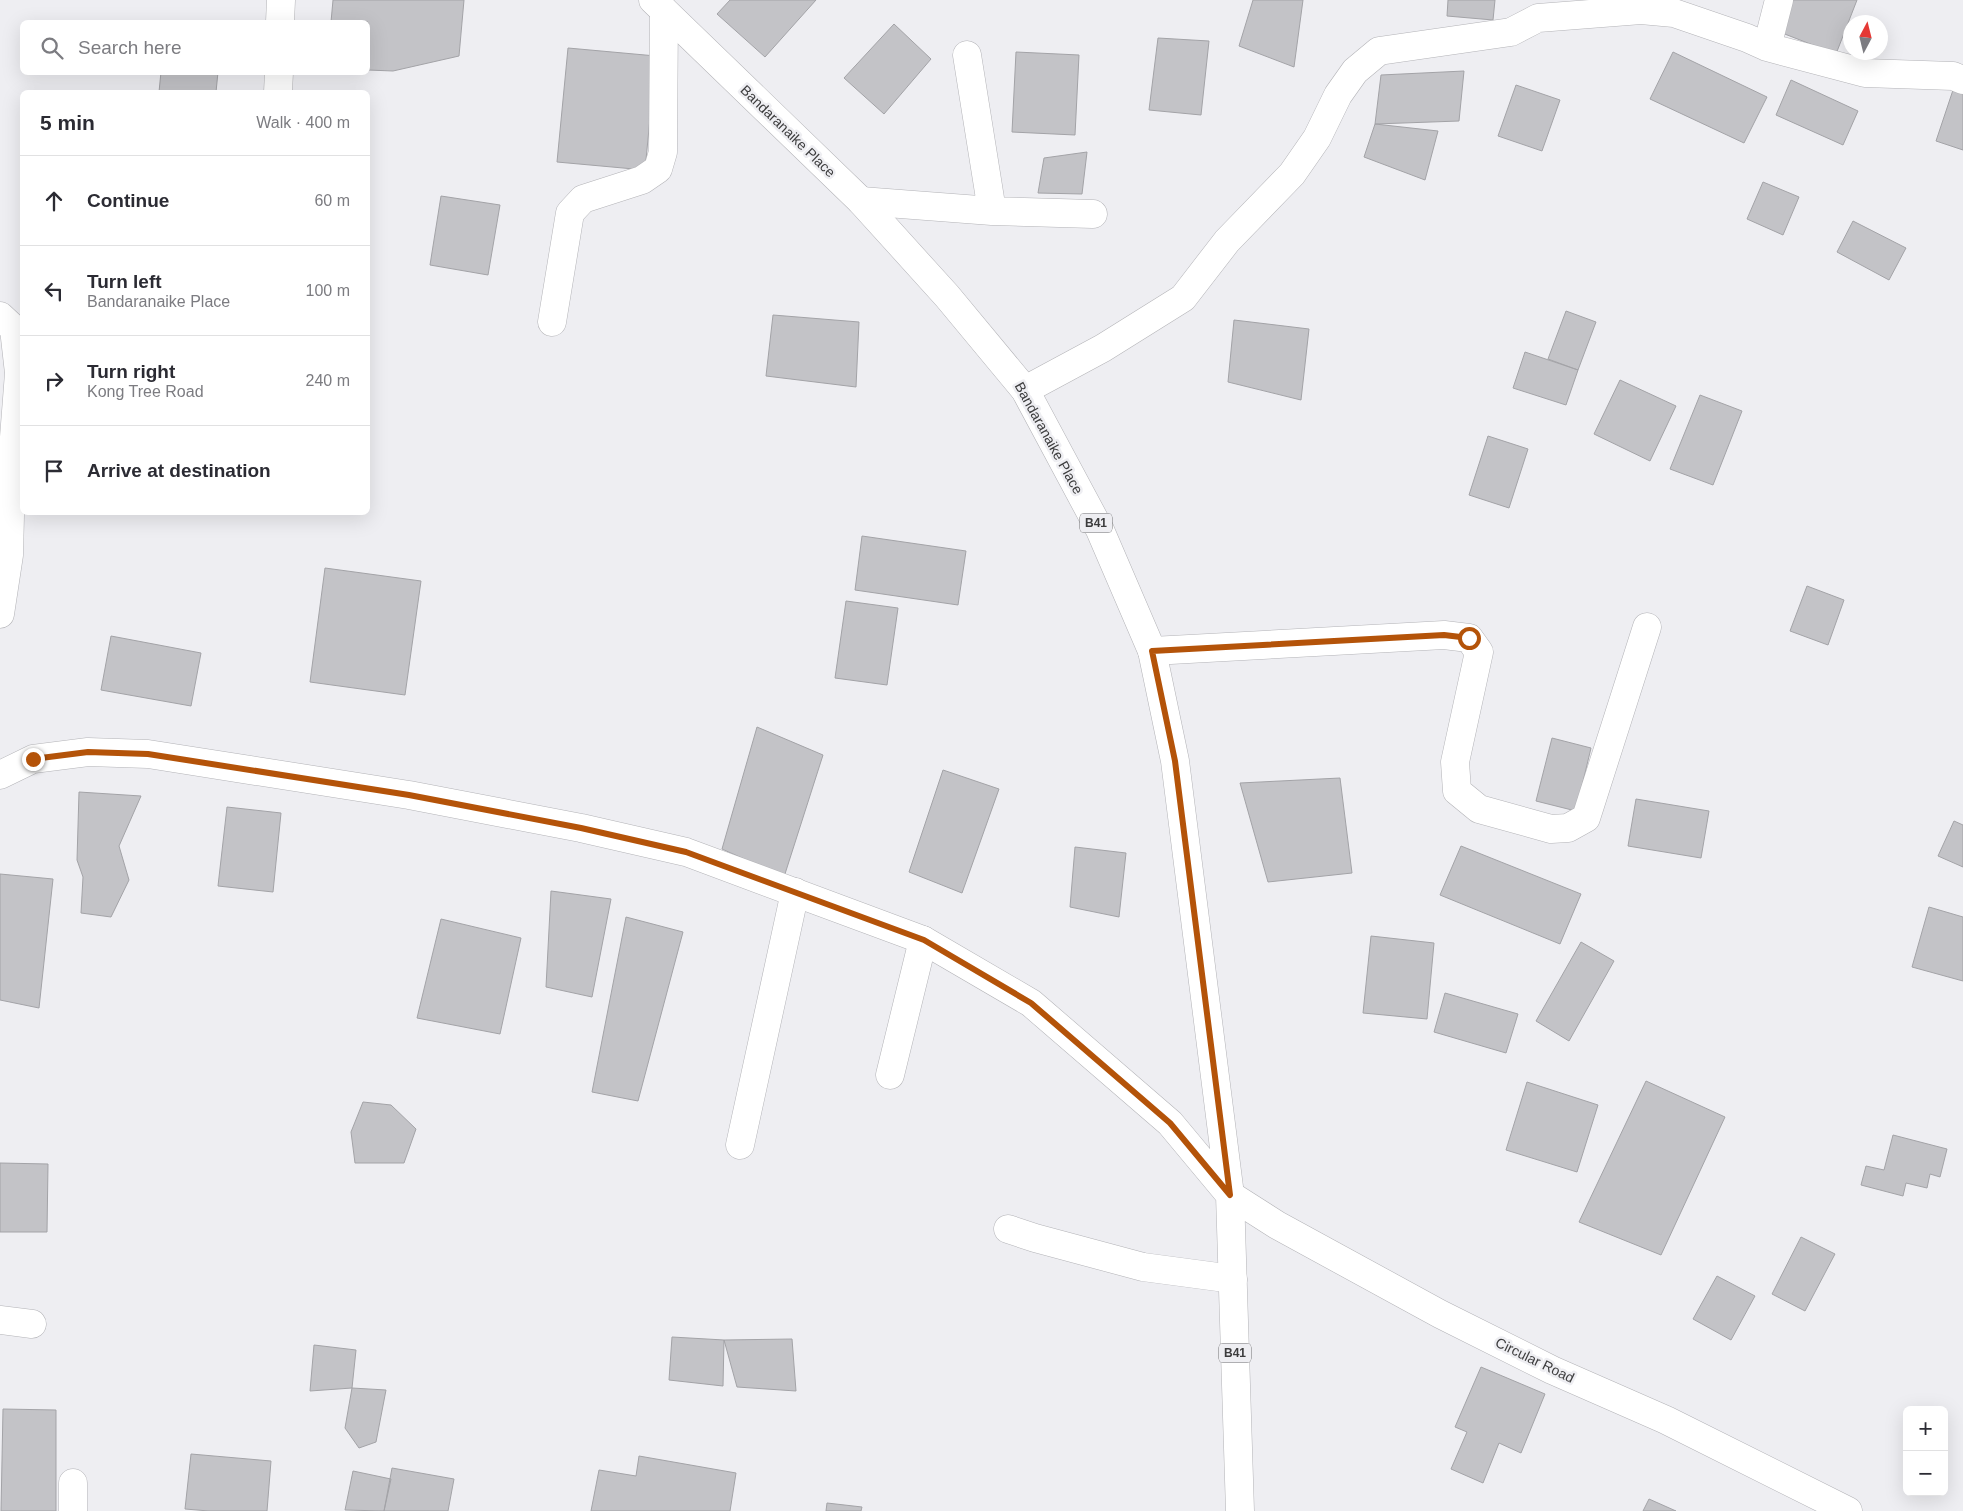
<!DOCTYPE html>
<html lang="en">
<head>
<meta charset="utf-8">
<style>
	body { margin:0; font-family:Arial,sans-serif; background:#f2f2f3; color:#2b2b33 }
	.controls { position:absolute; right:15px; bottom:15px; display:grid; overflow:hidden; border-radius:8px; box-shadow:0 5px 20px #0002 }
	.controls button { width:45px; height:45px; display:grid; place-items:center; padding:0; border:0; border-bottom:1px solid #e1e1e2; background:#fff; color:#2b2b33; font:25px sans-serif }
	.compass { position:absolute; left:1843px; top:15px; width:45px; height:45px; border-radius:50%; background:#fff; box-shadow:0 5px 20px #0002; rotate:7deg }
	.stop { position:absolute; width:15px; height:15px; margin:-11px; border:4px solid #b45309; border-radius:50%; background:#fff }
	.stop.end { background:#b45309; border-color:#fff; box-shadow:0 1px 5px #0008 }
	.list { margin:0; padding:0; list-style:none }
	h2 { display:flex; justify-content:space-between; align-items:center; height:65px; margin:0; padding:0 20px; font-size:21px }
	h2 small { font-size:16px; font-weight:400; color:#7c7c81 }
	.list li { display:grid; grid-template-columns:32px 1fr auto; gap:15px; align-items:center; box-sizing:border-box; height:90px; padding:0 20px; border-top:1px solid #e1e1e2 }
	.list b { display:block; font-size:19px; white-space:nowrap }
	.list p { margin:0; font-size:16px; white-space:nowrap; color:#7c7c81 }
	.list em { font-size:16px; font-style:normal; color:#7c7c81 }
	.icon { flex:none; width:28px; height:28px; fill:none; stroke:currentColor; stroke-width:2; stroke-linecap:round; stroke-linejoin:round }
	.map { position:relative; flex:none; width:1963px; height:1511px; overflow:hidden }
	.search { position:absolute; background:#fff; box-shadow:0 5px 20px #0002; left:20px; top:20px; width:350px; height:55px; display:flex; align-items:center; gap:12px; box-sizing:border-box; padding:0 18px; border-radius:8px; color:#7c7c81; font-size:19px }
	.panel { position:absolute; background:#fff; box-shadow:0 5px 20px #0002; left:20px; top:90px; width:350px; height:425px; border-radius:8px }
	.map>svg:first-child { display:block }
</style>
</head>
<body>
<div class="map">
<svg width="1963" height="1511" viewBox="0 0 1963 1511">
	<rect width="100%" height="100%" fill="#eeeef2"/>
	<path fill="#c3c3c7" stroke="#a3a3a7" d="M333,0H464L459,56L393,71L368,70V22H331Z
		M730,0H816L765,57L717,14Z
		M1253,0H1303L1294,67L1239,46Z
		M1448,0H1495L1493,20L1447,16Z
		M1790,0H1857L1836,54L1777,31Z
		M894,24L931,59L884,114L844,78Z
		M1158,38L1209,41L1201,115L1149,110Z
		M568,48L656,56L645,170L557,162Z
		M1016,52L1079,55L1075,135L1012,132Z
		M1673,52L1767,97L1744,143L1650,99Z
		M1464,71L1459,121L1375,124L1381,75Z
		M161,72H218L216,92H159Z
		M1791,80L1858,111L1843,145L1776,115Z
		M1516,85L1560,100L1542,151L1498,136Z
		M1953,90L1963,93V150L1936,141Z
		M1375,124L1438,131L1425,180L1364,157Z
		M1087,152L1082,194L1038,193L1044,158Z
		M1763,182L1799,197L1783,235L1747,219Z
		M441,196L500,205L488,275L430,265Z
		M1853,221L1906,248L1889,280L1837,252Z
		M1566,311L1596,322L1578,370L1548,359Z
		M773,315L859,322L856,387L766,376Z
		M1234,320L1309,329L1301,400L1228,382Z
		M1525,352L1578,370L1566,405L1513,388Z
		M1620,380L1676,406L1650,461L1594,434Z
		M1700,395L1742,411L1713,485L1670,469Z
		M1488,436L1528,449L1509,508L1469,495Z
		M862,536L966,551L958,605L855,590Z
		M325,568L421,581L405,695L310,682Z
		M1807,586L1844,600L1828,645L1790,631Z
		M846,601L898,608L887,685L835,678Z
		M111,636L201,653L191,706L101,690Z
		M757,727L823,755L784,877L722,849Z
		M1552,738L1591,748L1576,811L1536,801Z
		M943,770L999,789L962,893L909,872Z
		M1340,778L1352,873L1268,882L1240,783Z
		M79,792L141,796L119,846L129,880L111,917L81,913L83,877L77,860Z
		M1636,799L1709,811L1701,858L1628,846Z
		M227,807L281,813L273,892L218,886Z
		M1954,821L1963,825V867L1938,856Z
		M1461,846L1581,894L1560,944L1440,895Z
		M1075,847L1126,853L1119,917L1070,907Z
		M0,874L53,879L39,1008L0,1000Z
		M551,891L611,899L592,997L546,987Z
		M1929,907L1963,917V981L1912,967Z
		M626,917L683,932L638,1101L592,1092Z
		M441,919L521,938L500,1034L417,1018Z
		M1371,936L1434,943L1427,1019L1363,1013Z
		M1581,942L1614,961L1569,1041L1536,1021Z
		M1445,993L1518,1014L1506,1053L1434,1032Z
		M1646,1081L1725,1117L1661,1255L1579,1222Z
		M1527,1082L1598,1105L1577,1172L1506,1150Z
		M363,1102L391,1105L416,1129L404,1163H355L351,1132Z
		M1893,1135L1947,1149L1940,1177L1930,1174L1927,1188L1906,1183L1903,1196L1861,1185L1866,1166L1884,1170Z
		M0,1163L48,1164L47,1232H0Z
		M1801,1237L1835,1254L1805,1311L1772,1294Z
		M1717,1276L1755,1296L1731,1340L1693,1319Z
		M672,1337L724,1340L723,1386L669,1380Z
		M792,1339L796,1391L737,1387L724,1340Z
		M314,1345L356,1350L352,1388L310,1391Z
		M1481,1367L1545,1394L1521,1453L1499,1443L1483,1483L1451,1469L1467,1432L1455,1427Z
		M352,1388L386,1390L376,1442L359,1448L345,1428Z
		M3,1409L56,1410V1511H1Z
		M191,1454L271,1461L267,1511H209L185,1509Z
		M639,1456L736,1473L730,1511H591L599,1470L636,1476Z
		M392,1468L454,1479L448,1511H384Z
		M353,1471L391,1479L384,1511L345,1510Z
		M1649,1499L1676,1511H1643Z
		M827,1503L862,1507L861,1511H826Z"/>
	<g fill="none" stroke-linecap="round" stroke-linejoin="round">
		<defs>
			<path id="minor" d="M280,22L281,0
				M1767,47L1779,0
				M967,55L992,211
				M278,92L279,72
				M861,201L992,211L1093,214
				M0,316L14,329L19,373L11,476L9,555L0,614
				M552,322L570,213L583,199L642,180L658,169L663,152L664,11
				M1025,390L1103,348L1183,298L1227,241L1292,174L1317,138L1338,95L1355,71L1379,51L1511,32L1538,18L1641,10L1674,13L1747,38L1767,47L1865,73L1953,76L1963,80
				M1152,651L1444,635L1469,638L1479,652L1455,762L1457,791L1479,809L1551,829L1568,828L1586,818L1647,627
				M890,1075L923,940
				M740,1145L795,892
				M1008,1229L1035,1238L1143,1267L1233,1279
				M0,1320L32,1324
				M73,1483V1511"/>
			<path id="major" d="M653,0L861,201L947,296L1025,390L1100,530L1152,651L1175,761L1230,1195L1240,1511
				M0,775L33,759L88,752L148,754L409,795L581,828L686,852L923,940L1031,1003L1170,1123L1230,1195L1277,1225L1440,1314L1552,1370L1666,1420L1848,1511"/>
		</defs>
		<use href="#minor" stroke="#b3b3b7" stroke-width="29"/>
		<use href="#major" stroke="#b3b3b7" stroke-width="29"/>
		<use href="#minor" stroke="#fff" stroke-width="28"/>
		<use href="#major" stroke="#fff" stroke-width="28"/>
	</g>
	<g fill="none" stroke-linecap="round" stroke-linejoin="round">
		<path stroke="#b45309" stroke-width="6" d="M33,759L88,752L148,754L409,795L581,828L686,852L924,940L1031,1003L1170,1123L1230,1195L1175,761L1152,651L1444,635L1469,638"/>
	</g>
	<g text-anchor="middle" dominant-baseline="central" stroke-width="5" stroke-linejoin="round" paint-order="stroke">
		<g fill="#eeeef2" stroke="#717173" stroke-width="1">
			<rect x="1080" y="513.5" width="32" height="19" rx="4"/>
			<rect x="1219" y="1343.5" width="32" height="19" rx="4"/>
		</g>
		<g font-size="12" font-weight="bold" fill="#3c3c3d">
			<text x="1096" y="523">B41</text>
			<text x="1235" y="1353">B41</text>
		</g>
		<g font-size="14" fill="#3c3c3d" stroke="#eeeef2">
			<text transform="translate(788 131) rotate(44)">Bandaranaike Place</text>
			<text transform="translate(1049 438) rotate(61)">Bandaranaike Place</text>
			<text transform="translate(1535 1360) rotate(26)">Circular Road</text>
		</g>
	</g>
</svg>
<div class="controls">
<button>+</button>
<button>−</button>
</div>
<svg class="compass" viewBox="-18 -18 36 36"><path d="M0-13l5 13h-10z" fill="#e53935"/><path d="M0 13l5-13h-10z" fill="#7c7c81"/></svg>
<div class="stop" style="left:1469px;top:638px"></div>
<div class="stop end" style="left:33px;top:759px"></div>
<div class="search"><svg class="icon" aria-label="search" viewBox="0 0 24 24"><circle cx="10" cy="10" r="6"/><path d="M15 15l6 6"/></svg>Search here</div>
<section class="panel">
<h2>5 min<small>Walk · 400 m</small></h2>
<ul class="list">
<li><svg class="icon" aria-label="ahead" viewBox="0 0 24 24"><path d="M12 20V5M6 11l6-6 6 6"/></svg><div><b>Continue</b></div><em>60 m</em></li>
<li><svg class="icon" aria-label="left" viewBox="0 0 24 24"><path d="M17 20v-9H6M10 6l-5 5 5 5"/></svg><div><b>Turn left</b><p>Bandaranaike Place</p></div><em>100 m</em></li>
<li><svg class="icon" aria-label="right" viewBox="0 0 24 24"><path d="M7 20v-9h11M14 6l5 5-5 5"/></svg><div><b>Turn right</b><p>Kong Tree Road</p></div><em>240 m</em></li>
<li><svg class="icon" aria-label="arrive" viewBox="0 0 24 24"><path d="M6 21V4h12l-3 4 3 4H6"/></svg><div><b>Arrive at destination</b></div></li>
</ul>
</section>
</div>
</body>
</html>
